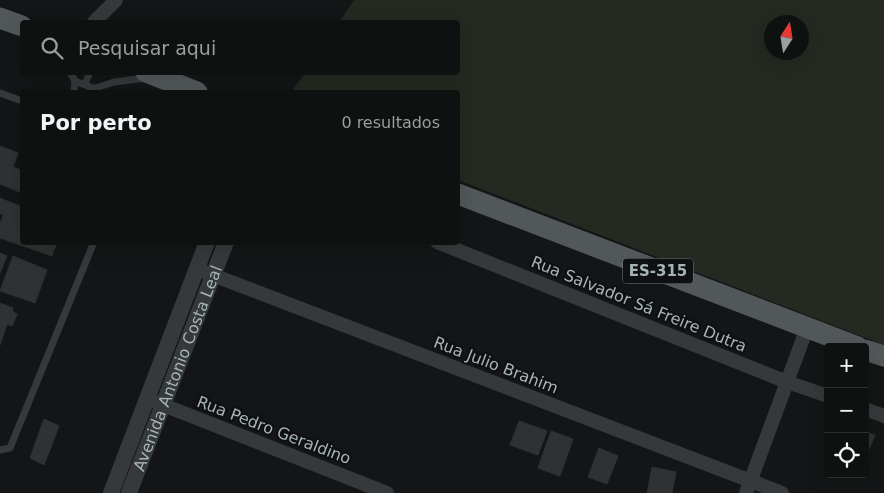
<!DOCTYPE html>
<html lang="pt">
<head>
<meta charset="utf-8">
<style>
	body { margin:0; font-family:"DejaVu Sans",sans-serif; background:#1d1e1e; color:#f1f3f6 }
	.controls { position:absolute; right:15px; bottom:15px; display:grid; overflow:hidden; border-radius:5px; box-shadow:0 5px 20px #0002 }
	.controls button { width:45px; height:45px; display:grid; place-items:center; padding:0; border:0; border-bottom:1px solid #2f3030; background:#0f1010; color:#f1f3f6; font:25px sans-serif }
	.compass { position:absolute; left:764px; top:15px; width:45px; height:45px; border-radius:50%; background:#0f1010; box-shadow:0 5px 20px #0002; rotate:12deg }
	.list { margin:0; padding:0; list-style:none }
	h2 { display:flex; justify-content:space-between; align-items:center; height:65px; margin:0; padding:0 20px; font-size:21px }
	h2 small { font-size:16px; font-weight:400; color:#9b9d9f }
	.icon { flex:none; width:28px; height:28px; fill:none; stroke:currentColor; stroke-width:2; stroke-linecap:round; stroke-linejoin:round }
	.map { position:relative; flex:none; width:884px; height:493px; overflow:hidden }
	.search { position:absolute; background:#0f1010; box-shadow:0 5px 20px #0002; left:20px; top:20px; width:440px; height:55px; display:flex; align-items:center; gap:12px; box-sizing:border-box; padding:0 18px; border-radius:5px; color:#9b9d9f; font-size:19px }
	.panel { position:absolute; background:#0f1010; box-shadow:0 5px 20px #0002; left:20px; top:90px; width:440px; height:155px; border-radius:5px }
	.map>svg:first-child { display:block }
</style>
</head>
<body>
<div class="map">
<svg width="884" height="493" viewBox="0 0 884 493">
	<rect width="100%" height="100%" fill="#141516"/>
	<path fill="#242921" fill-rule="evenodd" d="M354,0H884V345L458,180V92H291L305,73L458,72V22H339ZM772,22H802V52H772Z"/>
	<path fill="#2f3132" stroke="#2f3032" d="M0,146L18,153L13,167L21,170L22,166V193L0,184Z
		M0,198L22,207V242H57L52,256L0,238V224L3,215L0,213Z
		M0,253L7,256L0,273Z
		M13,256L47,270L35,303L0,291Z
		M0,303L13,308L12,311L17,314L12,326L7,324L0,345Z
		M44,419L59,426L44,465L30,458Z
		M519,421L547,431L538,455L510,445Z
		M551,431L573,439L560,476L538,468Z
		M865,432L875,435L865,459Z
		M599,448L618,456L607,484L588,477Z
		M652,467L676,472L672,493H647Z"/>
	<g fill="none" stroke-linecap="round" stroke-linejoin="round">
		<path stroke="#36393b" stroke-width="7" d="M70,72L75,81L74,92
			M75,81L93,88
			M85,84L90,72
			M90,92L92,89L114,82L146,78
			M0,93L22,101
			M0,450L10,448L94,242"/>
		<path stroke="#36393b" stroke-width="14" d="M94,22L116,0
			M437,242L787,382L828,396
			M197,269L782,493
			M153,401L387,493
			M865,409L884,416
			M746,493L807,328"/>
		<g stroke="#36393b" stroke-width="16">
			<path d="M111,493L207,242"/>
			<path id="s1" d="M129,493L226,242"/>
		</g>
		<path stroke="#52585a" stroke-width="21" d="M0,18L22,26
			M146,72L197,92
			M458,194L858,347
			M865,350L884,356"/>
	</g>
	<g text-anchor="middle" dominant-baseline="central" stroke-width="4.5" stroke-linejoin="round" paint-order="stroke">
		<rect fill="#0f1011" stroke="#798384" stroke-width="1" x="623" y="258.5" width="70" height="25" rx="4"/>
		<g font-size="15" font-weight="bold" fill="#a7b4b6">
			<text x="658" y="271">ES-315</text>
		</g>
		<g font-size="16" fill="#a7b4b6" stroke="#0f1011">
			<text transform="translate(639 304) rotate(22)">Rua Salvador Sá Freire Dutra</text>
			<text transform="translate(496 365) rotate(21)">Rua Julio Brahim</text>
			<text stroke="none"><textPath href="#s1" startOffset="134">Avenida Antonio Costa Leal</textPath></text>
			<text transform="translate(274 430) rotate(21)">Rua Pedro Geraldino</text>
		</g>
	</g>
</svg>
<div class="controls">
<button>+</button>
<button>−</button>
<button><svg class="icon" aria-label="locate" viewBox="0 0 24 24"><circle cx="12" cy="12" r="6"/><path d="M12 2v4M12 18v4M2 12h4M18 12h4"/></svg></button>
</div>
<svg class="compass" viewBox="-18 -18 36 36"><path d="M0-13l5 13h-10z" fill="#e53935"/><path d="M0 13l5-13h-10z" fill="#9b9d9f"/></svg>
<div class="search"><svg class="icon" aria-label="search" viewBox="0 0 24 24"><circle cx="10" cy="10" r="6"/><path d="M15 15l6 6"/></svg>Pesquisar aqui</div>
<section class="panel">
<h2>Por perto<small>0 resultados</small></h2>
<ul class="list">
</ul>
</section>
</div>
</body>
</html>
